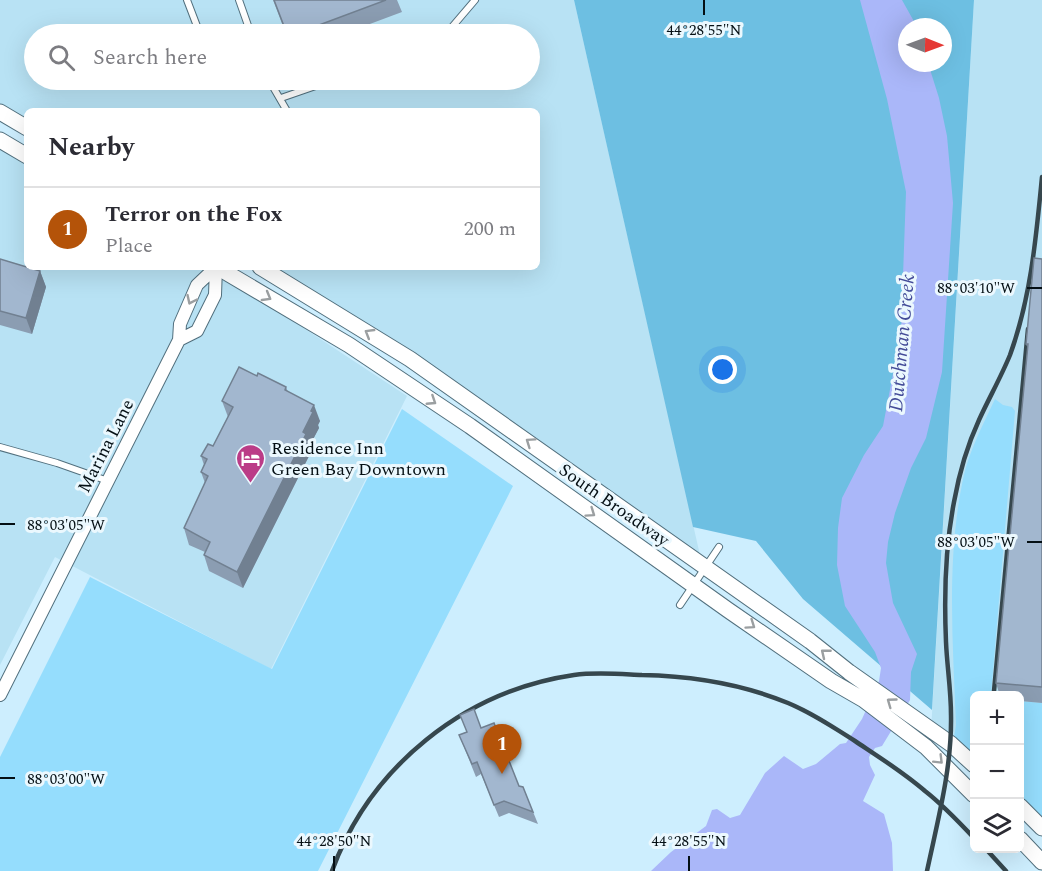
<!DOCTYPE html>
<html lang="en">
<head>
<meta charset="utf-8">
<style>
	body { margin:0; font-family:Spectral,serif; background:#f2f2f3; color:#2b2b33 }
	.controls { position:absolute; right:18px; bottom:18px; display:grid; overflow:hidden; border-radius:9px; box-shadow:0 6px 24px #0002 }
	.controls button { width:54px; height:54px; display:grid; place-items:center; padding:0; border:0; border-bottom:2px solid #e1e1e2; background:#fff; color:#2b2b33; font:30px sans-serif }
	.compass { position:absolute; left:898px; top:18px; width:54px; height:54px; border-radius:50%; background:#fff; box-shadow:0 6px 24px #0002; rotate:91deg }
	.you { position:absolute; left:723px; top:370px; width:21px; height:21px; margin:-15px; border:4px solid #fff; border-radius:50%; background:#1a73e8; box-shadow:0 0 0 9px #1a73e833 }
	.badge { display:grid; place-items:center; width:39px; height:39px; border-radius:50%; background:#b45309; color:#fff; font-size:20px; font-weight:700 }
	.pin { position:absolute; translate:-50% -50px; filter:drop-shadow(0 2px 3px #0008) }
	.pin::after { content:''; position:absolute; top:32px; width:21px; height:18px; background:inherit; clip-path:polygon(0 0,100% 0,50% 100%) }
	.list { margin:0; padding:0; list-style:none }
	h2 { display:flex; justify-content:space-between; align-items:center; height:78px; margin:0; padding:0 24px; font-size:26px }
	h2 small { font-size:20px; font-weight:400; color:#7c7c81 }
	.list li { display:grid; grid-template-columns:39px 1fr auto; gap:18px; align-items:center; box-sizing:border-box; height:84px; padding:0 24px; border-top:2px solid #e1e1e2 }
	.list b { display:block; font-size:22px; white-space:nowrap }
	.list p { margin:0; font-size:20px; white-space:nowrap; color:#7c7c81 }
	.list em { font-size:20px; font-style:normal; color:#7c7c81 }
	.icon { flex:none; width:33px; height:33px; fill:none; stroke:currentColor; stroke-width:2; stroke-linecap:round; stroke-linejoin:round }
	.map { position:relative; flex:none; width:1042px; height:871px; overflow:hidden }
	.search { position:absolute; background:#fff; box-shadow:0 6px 24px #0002; left:24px; top:24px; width:516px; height:66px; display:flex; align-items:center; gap:15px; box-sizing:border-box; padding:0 21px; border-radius:33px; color:#7c7c81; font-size:22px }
	.panel { position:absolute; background:#fff; box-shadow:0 6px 24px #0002; left:24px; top:108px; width:516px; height:162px; border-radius:9px }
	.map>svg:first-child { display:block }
</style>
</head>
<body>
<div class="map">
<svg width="1042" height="871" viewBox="0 0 1042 871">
	<rect width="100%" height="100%" fill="#cdeefe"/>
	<path fill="#b8e2f4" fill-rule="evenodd" d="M0,0H574L702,564L260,267H537V111H27V128L0,112ZM34,34H530V80H34Z
		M974,0H1042V828L1020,806V696H974V765L931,731Z
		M0,149L27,165V267H203L264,302L407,396L271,669L55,557L0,665Z"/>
	<path fill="#95ddfd" d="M995,399L1003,405L1012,407L1015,411L991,695L974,696V756L954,737L956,725C953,642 946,561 963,479C969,451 983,425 995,399Z
		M402,409L513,486L318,871H0V757L90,577L272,669Z
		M1020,701L1042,703V820L1020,799Z"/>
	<path fill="#6dbfe2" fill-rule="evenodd" d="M574,0H974L932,710L803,599L756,541L693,527ZM907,27H943V63H907Z"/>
	<path fill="#aab7f9" d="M860,0H902L916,25V27H907V63H928L939,98L947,136L953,203L942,372L926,438L911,468L895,513L888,542L886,563L893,603L917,654L911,672L910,700L882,746L875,748L869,757L870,765L875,775L863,801L884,814L892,843L893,871H651L671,852L706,826L712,810L717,809L730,818L740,815L765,773L784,756L803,769L816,764L840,744L846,743L862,719L879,681L881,668L875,652L845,606L837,565L838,528L842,498L864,455L883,426L901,332L906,192L887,99Z"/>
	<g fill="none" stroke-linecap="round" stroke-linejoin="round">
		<defs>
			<path id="service" d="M187,0L200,34
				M239,0L251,34
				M446,34L475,0
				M269,80L287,111
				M281,98L333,80
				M0,447L57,463L108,481
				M680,605L719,547"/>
			<path id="minor" d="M179,340L197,331L215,295L216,267
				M0,695L179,340L180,324L197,285L216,267"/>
			<path id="tertiary" d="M0,112L27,128
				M0,140L27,156
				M217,267L349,345L470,426L728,610L831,681L864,700L926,747L974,795
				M260,267L410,359L810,641L849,672L951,744L974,765
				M1020,806L1042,828
				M1020,839L1042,862"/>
		</defs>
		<use href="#service" stroke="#52707e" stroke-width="8"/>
		<use href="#minor" stroke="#52707e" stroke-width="14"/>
		<use href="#tertiary" stroke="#52707e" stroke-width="17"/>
		<use href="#service" stroke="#fff" stroke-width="6"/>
		<use href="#minor" stroke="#fff" stroke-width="12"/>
		<use href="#tertiary" stroke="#fff" stroke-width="15"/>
		<path stroke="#36474e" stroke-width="4.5" d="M994,691L1028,329
			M985,848L1006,871
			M332,871C370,767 464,691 574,675C596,672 619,674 642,675C691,676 742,684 788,703C812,713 833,727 855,741C879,757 903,772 925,791C943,805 959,822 974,838
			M927,871C938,819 952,768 951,715C951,690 947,666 946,642C944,596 945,548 954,502C959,474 967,446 979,420C989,398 1001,377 1010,355C1031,297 1036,238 1042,177"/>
	</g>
	<path fill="#8b9db2" d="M273,0H397L402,12L343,34H286Z
		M0,259L40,271L46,287L32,334L0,325Z
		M1042,259V703L1020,701V696H1000L996,683L1028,349L1026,344Z
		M257,376L286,387L288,392L320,421L318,425L319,428L310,445L312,450L243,588L209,571L204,555L205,552L189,545L184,528L205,483L201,472L204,465L201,456L213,446L228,417L222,401Z
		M460,715L481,728L519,786L523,787L538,824L509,813L499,817L481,774L476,777L464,747L459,735L467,732Z"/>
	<path fill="#718091" d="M40,271L46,287L32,334L26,318Z
		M314,405L320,421L318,425L319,428L310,445L312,450L243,588L237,572L303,432Z"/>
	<path fill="#a2b7cf" stroke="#718091" stroke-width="1.5" d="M274,0H386L295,34H287Z
		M1034,258L1042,259V687L996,683L1028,344H1026Z
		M0,259L40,271L26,318L0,311Z
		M239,367L257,376L258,373L286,387L285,390L314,405L311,411L313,412L303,432L306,434L237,572L204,555L210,542L184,528L208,476L201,472L207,459L201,456L208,444L213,446L233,407L222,401Z
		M474,709L481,728L494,723L519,786L523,787L533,812L504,801L494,805L477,762L472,764L459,735L467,732L460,715Z"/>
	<defs><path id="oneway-chevron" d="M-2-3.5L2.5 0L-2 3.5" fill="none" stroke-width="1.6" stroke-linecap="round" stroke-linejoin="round" transform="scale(1.5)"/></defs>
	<g stroke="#9b9fa1">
		<use href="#oneway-chevron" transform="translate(267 297) rotate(30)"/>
		<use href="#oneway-chevron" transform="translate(191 300) rotate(115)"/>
		<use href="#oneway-chevron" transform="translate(369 333) rotate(-149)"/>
		<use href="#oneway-chevron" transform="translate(432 401) rotate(33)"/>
		<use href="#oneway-chevron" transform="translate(530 442) rotate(-145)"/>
		<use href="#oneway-chevron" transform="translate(591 513) rotate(35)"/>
		<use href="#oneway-chevron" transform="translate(751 625) rotate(35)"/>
		<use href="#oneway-chevron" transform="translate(825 653) rotate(-141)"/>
		<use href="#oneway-chevron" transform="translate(891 702) rotate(-144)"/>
		<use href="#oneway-chevron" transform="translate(939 760) rotate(45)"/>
	</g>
	<path fill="none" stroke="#040f14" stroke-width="2" d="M704,15V0M1027,288H1042M0,524H15M1027,542H1042M0,778H15M334,871V856M689,871V856"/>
	<defs>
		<symbol id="hotel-pin" viewBox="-11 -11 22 30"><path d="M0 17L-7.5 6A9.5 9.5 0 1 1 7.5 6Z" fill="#bb3c87" stroke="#ebf8fe"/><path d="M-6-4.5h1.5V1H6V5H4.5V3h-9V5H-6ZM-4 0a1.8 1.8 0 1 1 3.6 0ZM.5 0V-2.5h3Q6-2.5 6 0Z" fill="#fff"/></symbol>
	</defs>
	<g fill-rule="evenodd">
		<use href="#hotel-pin" x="234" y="442" width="33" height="45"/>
	</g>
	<g text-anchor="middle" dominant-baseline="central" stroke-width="6" stroke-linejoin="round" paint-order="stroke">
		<g font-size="18" fill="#040f14" stroke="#ebf8fe">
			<text transform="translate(106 446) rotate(-63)">Marina Lane</text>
			<text transform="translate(614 505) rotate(35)">South Broadway</text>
		</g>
		<g font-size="18" fill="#040f14" stroke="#ebf8fe" text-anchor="start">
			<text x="271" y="448">Residence Inn<tspan x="271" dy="21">Green Bay Downtown</tspan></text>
		</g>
		<g font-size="20" font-style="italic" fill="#434b98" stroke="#ebf8fe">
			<text transform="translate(902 343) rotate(-85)">Dutchman Creek</text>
		</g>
	</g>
	<g font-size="15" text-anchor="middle" fill="#040f14" stroke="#ebf8fe" stroke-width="6" stroke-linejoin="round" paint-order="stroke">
		<text x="704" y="35">44°28'55"N</text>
		<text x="976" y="293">88°03'10"W</text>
		<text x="66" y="530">88°03'05"W</text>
		<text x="976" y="547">88°03'05"W</text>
		<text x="66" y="784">88°03'00"W</text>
		<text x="334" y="846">44°28'50"N</text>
		<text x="689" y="846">44°28'55"N</text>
	</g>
</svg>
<div class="controls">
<button>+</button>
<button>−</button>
<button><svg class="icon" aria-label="layers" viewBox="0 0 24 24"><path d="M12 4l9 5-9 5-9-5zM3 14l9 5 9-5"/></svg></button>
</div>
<svg class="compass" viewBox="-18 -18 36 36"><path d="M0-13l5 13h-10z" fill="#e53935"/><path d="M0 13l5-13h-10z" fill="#7c7c81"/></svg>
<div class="you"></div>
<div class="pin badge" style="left:502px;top:774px">1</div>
<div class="search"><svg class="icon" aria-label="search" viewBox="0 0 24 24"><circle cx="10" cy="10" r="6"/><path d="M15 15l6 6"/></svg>Search here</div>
<section class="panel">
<h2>Nearby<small></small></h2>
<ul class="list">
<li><span class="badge">1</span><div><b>Terror on the Fox</b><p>Place</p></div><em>200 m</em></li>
</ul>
</section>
</div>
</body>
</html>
